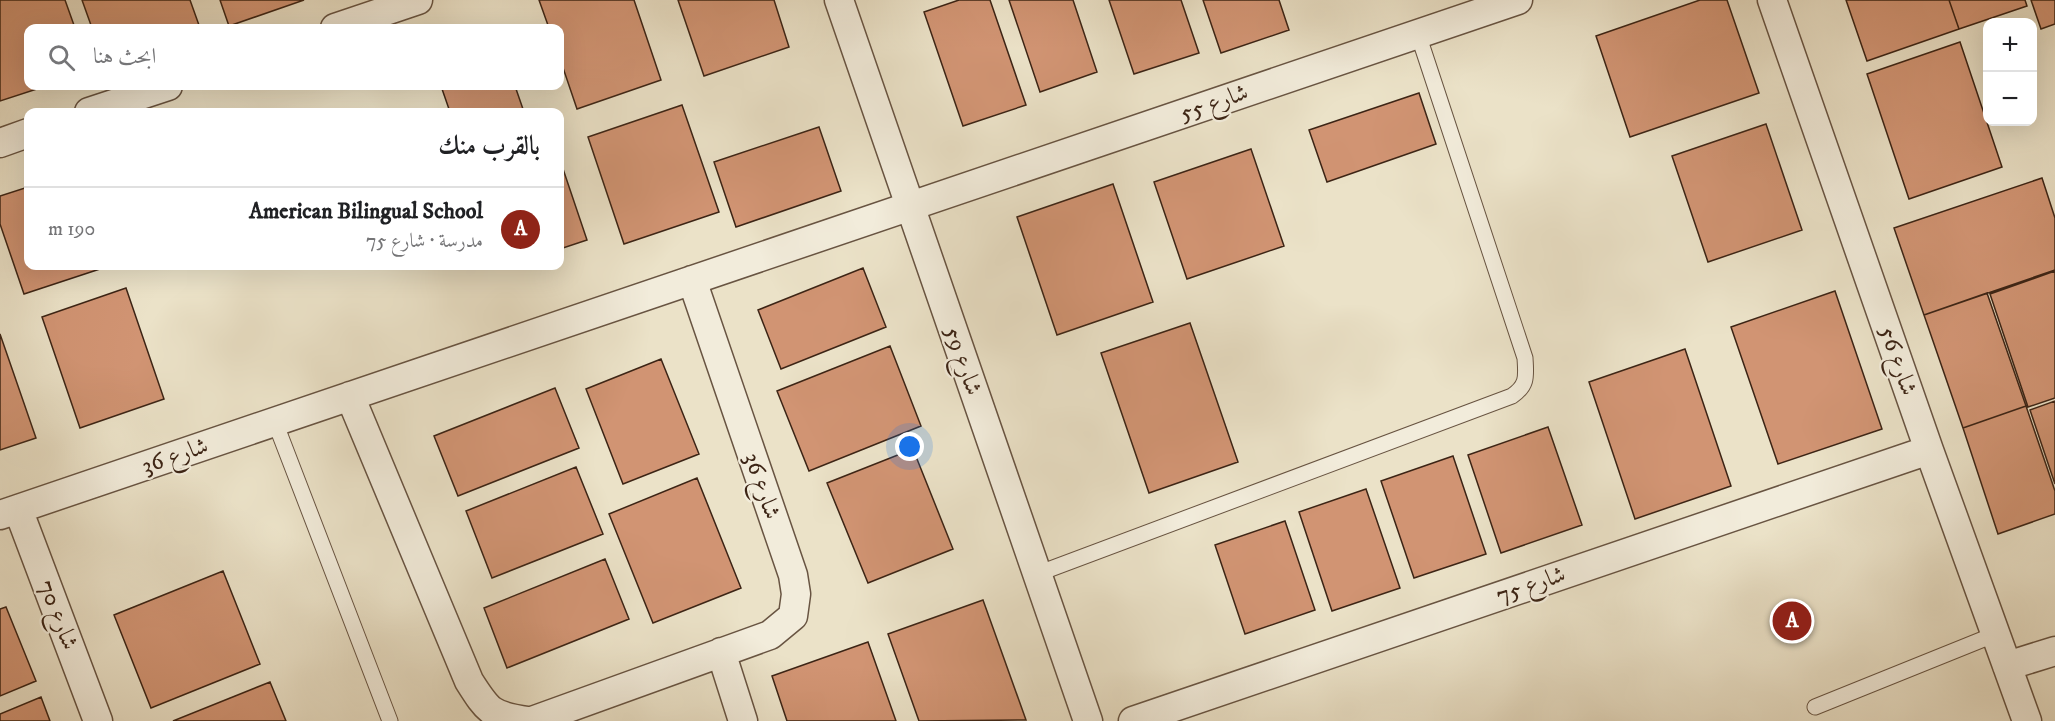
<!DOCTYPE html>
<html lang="ar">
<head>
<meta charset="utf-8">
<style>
	body { margin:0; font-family:"IM FELL DW Pica",Amiri,serif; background:#f2f2f2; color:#202124; direction:rtl }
	.controls { position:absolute; right:18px; top:18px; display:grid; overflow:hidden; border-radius:12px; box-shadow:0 6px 24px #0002 }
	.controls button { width:54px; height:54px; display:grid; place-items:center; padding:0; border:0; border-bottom:2px solid #e0e0e0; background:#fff; color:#202124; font:30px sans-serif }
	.you { position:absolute; left:910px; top:447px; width:21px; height:21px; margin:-15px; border:4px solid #fff; border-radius:50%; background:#1a73e8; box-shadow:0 0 0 9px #1a73e833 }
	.badge { display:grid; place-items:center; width:39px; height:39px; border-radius:50%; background:#8f2418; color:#fff; font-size:20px; font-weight:700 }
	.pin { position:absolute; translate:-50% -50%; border:3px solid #fff; box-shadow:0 2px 6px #0006 }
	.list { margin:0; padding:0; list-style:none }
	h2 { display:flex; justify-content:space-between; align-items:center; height:78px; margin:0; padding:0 24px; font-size:26px }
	h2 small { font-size:20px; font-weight:400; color:#757577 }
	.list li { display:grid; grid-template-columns:39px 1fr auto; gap:18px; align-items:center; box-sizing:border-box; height:84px; padding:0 24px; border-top:2px solid #e0e0e0 }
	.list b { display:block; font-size:22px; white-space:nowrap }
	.list p { margin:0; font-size:20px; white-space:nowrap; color:#757577 }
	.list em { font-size:20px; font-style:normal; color:#757577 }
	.icon { flex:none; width:33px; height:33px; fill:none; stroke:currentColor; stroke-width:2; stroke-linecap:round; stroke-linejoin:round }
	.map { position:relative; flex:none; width:2055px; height:721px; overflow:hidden; direction:ltr }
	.search { position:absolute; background:#fff; box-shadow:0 6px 24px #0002; left:24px; top:24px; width:540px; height:66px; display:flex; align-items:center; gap:15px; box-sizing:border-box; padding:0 21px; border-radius:12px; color:#757577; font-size:22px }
	.panel { position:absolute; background:#fff; box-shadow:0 6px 24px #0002; left:24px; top:108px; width:540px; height:162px; border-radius:12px; direction:rtl }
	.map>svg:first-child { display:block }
</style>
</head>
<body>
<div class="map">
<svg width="2055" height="721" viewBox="0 0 2055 721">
	<rect width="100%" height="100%" fill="#ebe2c8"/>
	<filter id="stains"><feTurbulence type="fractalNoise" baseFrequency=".00333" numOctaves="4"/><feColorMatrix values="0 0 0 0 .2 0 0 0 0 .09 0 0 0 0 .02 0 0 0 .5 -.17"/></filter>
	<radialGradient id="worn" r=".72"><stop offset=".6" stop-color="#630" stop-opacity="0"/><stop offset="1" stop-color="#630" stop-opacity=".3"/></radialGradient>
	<path fill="#d19473" stroke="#3c2415" stroke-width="1.5" d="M0,0H65L75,28H28V86H46L0,101Z
		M82,0H190L200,28H92Z
		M220,0H304L229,26Z
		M539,0H634L661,80L577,109L560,59V28H549Z
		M678,0H774L789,47L704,76Z
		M959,0H990L1026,105L963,126L924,12Z
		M1009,0H1073L1097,72L1040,92Z
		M1109,0H1181L1199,53L1134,74Z
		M1203,0H1279L1289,30L1221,53Z
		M1700,0H1727L1759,93L1630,137L1596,36Z
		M1846,0H1949L1959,29L1867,61Z
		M1949,0H2025L2027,6L1959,29Z
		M2031,0H2055V24L2041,29Z
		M1960,42L2002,167L1909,199L1867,74Z
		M441,86H515L524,112H450Z
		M1419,93L1436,144L1327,182L1309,130Z
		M682,105L719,212L624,244L588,137Z
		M1766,124L1802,230L1708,262L1672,156Z
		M819,127L841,191L736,227L714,162Z
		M1251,149L1284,246L1187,279L1154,182Z
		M560,160L587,240L560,249Z
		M2042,178L2055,218V270L1924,315L1894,228Z
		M1113,184L1153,302L1057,335L1017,217Z
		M28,187V266H109L24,294L0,224V196Z
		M863,268L886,327L781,369L758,310Z
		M2055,271V398L2028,407L1990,294Z
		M126,288L164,399L80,428L42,317Z
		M1835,291L1882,429L1778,464L1731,327Z
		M1987,293L2026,406L1963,428L1924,315Z
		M1190,323L1238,462L1149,493L1101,353Z
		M0,334L36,438L0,450Z
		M890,346L921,426L809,471L777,391Z
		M1685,349L1731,486L1635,519L1589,382Z
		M661,359L699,454L623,484L586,389Z
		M555,388L579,448L458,496L434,436Z
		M2055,401V484L2030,410Z
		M2026,406L2055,491V514L1998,534L1963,428Z
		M1548,427L1582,525L1501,553L1468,455Z
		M913,449L953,549L868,583L827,483Z
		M1453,456L1486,554L1414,578L1381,481Z
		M576,467L603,534L492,578L466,511Z
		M697,478L741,588L653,623L609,514Z
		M1366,489L1400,588L1332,611L1299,512Z
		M1285,521L1315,610L1245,634L1215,545Z
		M605,559L629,619L507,668L484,608Z
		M223,571L260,664L151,708L114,615Z
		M983,600L1026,720L919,721L888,634Z
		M6,607L36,681L0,696V609Z
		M868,642L896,721H787L772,676Z
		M270,682L286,721H173Z
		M41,697L50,721H0V714Z"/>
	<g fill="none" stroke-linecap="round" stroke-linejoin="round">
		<defs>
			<path id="service" d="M275,422L390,721
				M1037,574L1512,396C1528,385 1526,376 1525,358L1418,34
				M1815,707L1996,634"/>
			<path id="minor" d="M839,0L1088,721
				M1772,0L1929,450L2027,721
				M335,28L418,0
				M89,112L168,86
				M0,143L28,133
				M350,396L469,681C488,711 491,716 528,721
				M18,509L98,721
				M0,515L1518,0
				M721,652L743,721
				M2007,666L2055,651
				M532,721L770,635L793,616L796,594L793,575L692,280
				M1133,721L1929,450"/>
		</defs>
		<use href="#service" stroke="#685442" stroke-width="17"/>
		<use href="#minor" stroke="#685442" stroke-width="31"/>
		<use href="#service" stroke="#f2ecdb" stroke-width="15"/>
		<use href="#minor" stroke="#f2ecdb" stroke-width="28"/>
	</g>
	<g text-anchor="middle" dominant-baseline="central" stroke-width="4.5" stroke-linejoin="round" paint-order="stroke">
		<g font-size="24" fill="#3c2415" stroke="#f2ecdb">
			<text transform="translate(1214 103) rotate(-19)">شارع 55</text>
			<text transform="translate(963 361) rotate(71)">شارع 59</text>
			<text transform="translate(1898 361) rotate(71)">شارع 56</text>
			<text transform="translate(175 456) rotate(-19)">شارع 36</text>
			<text transform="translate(762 486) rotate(71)">شارع 36</text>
			<text transform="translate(1531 585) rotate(-19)">شارع 75</text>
			<text transform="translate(58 615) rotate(69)">شارع 70</text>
		</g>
	</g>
	<rect width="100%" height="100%" filter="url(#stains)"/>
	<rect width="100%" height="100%" fill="url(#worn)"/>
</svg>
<div class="controls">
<button>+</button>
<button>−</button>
</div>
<div class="you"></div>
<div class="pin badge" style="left:1792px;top:621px">A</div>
<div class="search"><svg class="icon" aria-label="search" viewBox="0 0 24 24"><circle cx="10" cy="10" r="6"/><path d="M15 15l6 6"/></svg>ابحث هنا</div>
<section class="panel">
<h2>بالقرب منك<small></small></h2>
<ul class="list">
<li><span class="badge">A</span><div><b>American Bilingual School</b><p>مدرسة · شارع 75</p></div><em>190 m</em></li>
</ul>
</section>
</div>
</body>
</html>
